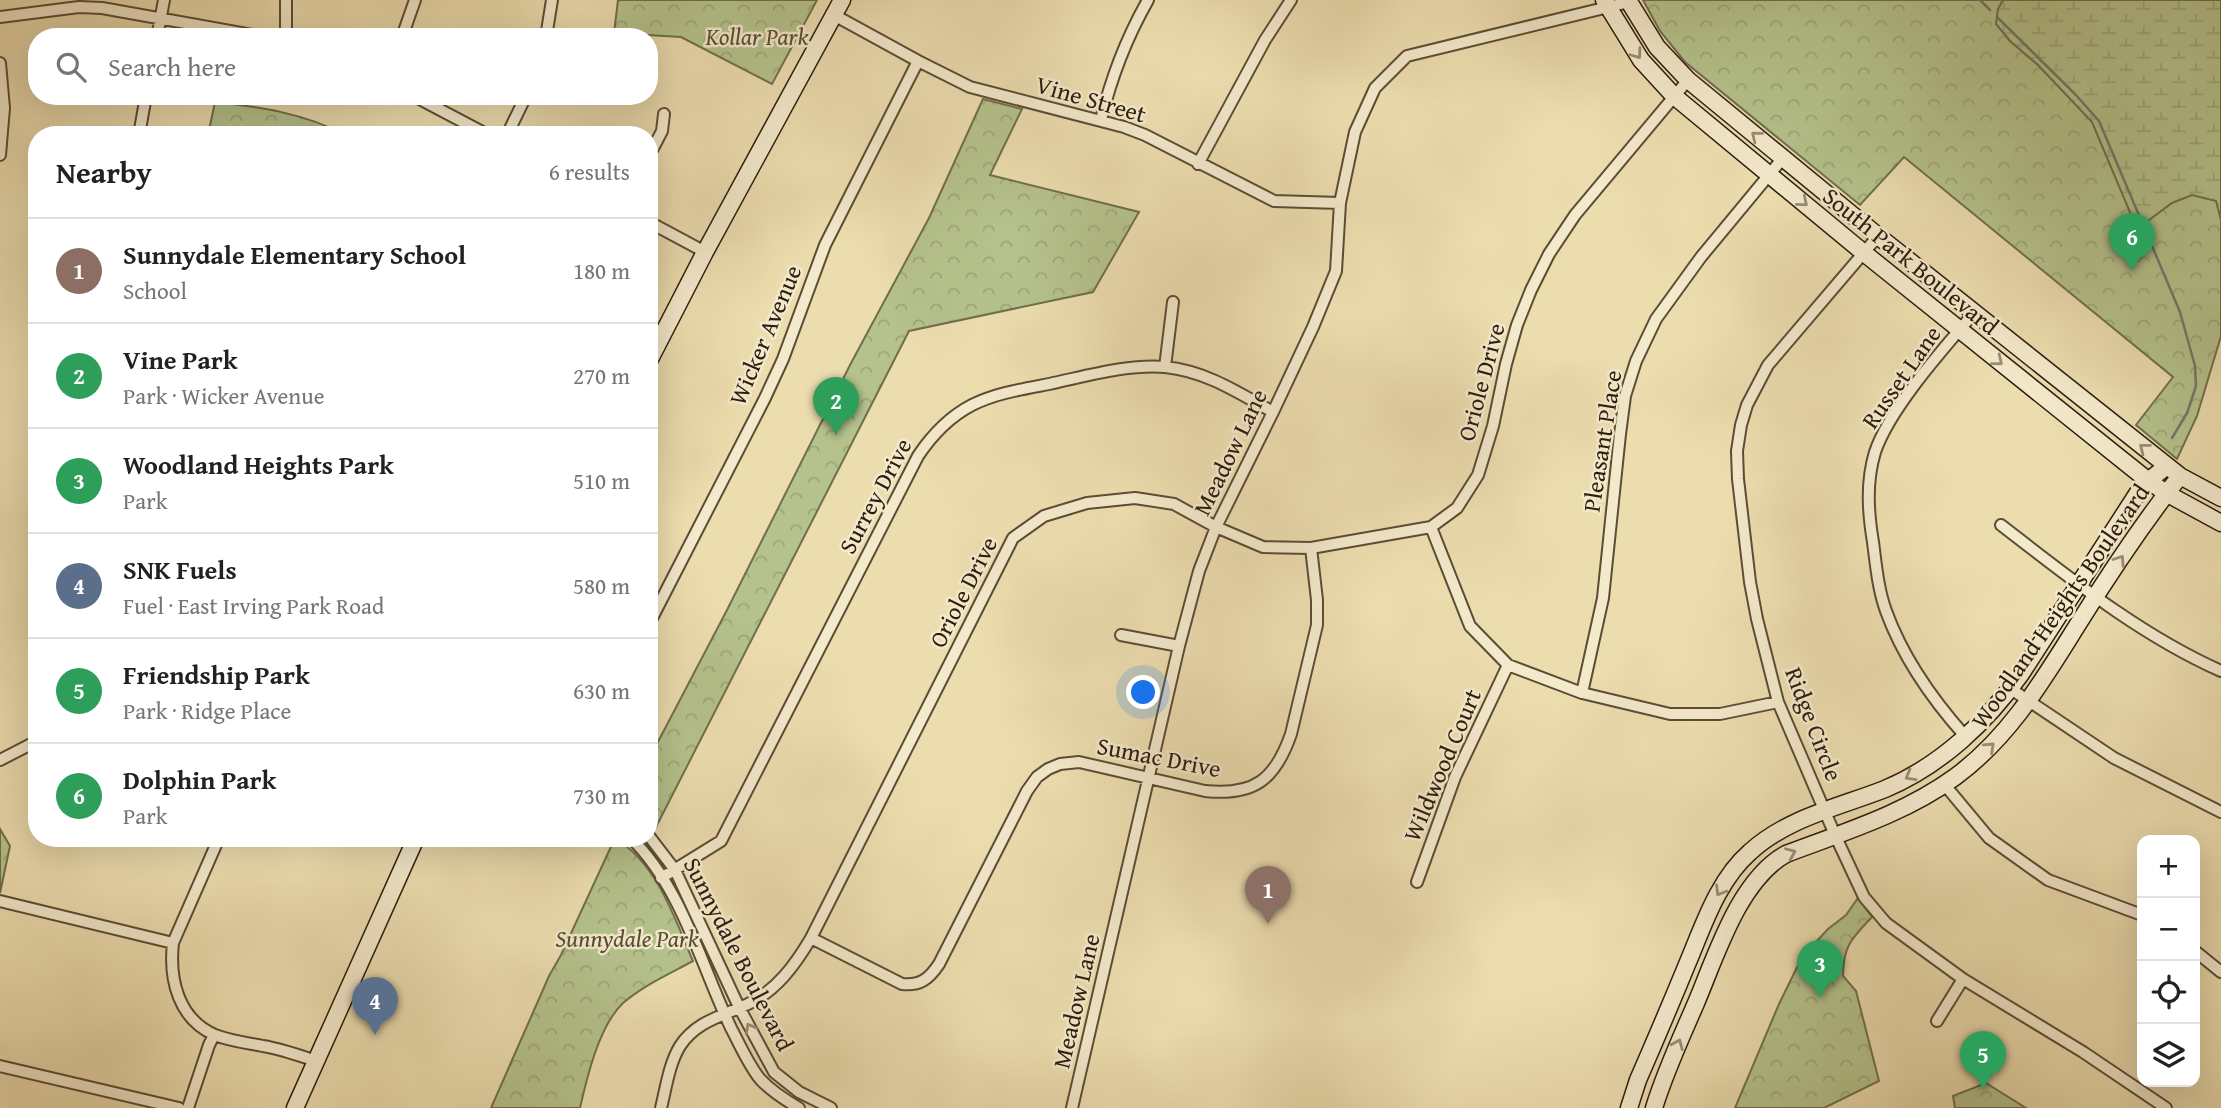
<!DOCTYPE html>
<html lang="en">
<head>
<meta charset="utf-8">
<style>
	body { margin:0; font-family:"Gentium Book Plus",serif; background:#f6f6f6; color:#202124 }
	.controls { position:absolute; right:21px; bottom:21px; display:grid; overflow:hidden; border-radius:14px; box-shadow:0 7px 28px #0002 }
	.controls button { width:63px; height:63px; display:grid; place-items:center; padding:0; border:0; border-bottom:2px solid #e0e0e0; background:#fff; color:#202124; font:35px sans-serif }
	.you { position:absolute; left:1144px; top:693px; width:24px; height:24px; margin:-18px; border:5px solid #fff; border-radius:50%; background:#1a73e8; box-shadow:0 0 0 10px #1a73e833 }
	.badge { display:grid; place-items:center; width:46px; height:46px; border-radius:50%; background:#0b8043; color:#fff; font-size:23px; font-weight:700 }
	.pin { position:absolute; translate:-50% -58px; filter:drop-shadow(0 2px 4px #0008) }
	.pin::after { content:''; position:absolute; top:37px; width:24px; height:21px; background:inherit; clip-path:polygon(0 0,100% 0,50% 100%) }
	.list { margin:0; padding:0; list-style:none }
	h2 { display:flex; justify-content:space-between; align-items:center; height:91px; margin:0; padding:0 28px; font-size:30px }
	h2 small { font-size:23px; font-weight:400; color:#757577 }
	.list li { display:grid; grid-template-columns:46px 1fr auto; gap:21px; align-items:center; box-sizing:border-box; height:105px; padding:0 28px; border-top:2px solid #e0e0e0 }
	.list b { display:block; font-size:26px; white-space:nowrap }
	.list p { margin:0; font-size:23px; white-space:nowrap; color:#757577 }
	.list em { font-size:23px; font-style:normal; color:#757577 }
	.icon { flex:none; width:38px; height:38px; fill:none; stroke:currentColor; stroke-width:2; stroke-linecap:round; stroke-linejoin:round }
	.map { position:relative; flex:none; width:2221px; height:1108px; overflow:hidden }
	.search { position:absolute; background:#fff; box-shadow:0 7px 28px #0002; left:28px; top:28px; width:630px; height:77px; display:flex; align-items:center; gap:18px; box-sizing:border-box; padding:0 24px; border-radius:28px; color:#757577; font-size:26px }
	.panel { position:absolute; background:#fff; box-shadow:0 7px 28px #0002; left:28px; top:126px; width:630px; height:721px; border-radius:28px }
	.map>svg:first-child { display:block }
</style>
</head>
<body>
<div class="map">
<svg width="2221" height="1108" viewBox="0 0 2221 1108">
	<defs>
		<pattern id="forest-crowns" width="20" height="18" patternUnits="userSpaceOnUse" patternTransform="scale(1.75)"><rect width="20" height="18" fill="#b5c28c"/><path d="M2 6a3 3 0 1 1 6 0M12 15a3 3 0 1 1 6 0" fill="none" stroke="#9ca678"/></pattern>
		<pattern id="wetland-marsh" width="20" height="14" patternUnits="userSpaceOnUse" patternTransform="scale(1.75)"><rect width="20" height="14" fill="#b5c28c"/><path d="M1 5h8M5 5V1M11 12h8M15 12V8" fill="none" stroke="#9ca678"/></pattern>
	</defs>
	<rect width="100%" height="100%" fill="#ecddaf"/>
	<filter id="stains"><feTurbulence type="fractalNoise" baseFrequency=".00286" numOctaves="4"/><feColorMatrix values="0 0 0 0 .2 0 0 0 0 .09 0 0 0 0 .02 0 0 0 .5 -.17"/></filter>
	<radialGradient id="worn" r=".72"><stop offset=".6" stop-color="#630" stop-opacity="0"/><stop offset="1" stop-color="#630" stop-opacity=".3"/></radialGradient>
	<path fill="url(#forest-crowns)" stroke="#706f4c" stroke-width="2" d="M618,0H817L772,84L681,37L614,33Z
		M1643,0H2221V336L2197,416L2177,459L2136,425L2173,377L1904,157L1860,205L1685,62L1660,31Z
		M983,99L1022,109L990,175L1139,212L1093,292L909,331L654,831L649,827V759L727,610L850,365L929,218Z
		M215,102C260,107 304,113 345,135H208Z
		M0,829L10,846L0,893Z
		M615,838C658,865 674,917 693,961C669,974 644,985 623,1003C599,1026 587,1077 580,1108H491L549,976L561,955Z
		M1858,898L1872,917C1852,938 1843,946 1843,976L1856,991L1879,1081L1824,1108H1735L1779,1004L1802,957L1828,929L1846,915Z
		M1986,1083L2026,1108H1955L1953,1096Z"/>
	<path fill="url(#wetland-marsh)" stroke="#706f4c" stroke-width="2" d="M2003,0H2221V220L2216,201L2192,195L2172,203L2137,229L2092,122L2038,65L2010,41L1996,24L1998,9Z"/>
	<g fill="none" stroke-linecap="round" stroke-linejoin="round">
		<path stroke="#6d7b6d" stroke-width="2.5" d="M1980,0L1990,10
			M1997,17L2075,94L2099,121L2180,312L2195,366L2196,386L2187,413L2172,438"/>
		<defs>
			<path id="street" d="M286,0V37
				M834,15L918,61L970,87L1124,127L1145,135L1274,201L1340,203
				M0,17L79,7L102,8L264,37
				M157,37L164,0
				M402,37L415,0
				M546,37L552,0
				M0,63L4,108L0,155
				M414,96L488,135
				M1101,120C1111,78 1127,37 1148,0
				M139,135L146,96
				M507,135L526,96
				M649,156L662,131L664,114
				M1198,164L1265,40L1291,0
				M649,222L705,252
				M1878,236L1768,365L1747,405L1741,425L1737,451L1738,479L1750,582L1757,619L1778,702L1835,835L1864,897L1886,923L1963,979L2083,1052L2166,1108
				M1165,367L1173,302
				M2001,525C2071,579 2140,635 2221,671
				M1431,527L1470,626L1508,665L1582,693L1670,714H1720L1778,702
				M649,624L765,398L783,359L825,245L918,61
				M1121,635L1179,646
				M2011,689L2114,758L2221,812
				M1582,693L1603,598L1620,434L1625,396L1636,361L1656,319L1701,257L1783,158
				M1965,736C1932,699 1903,658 1886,611C1878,589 1876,565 1873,542C1868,512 1866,482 1875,452C1890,408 1943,349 1974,313
				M0,760L37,741
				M1944,784L1989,838L2048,880L2142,915
				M649,836L675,870L739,1007L774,1072L799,1092L831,1108
				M631,838C682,888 701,965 731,1028C740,1045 748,1064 760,1079C771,1091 785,1100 799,1108
				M661,878L721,841L918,456C932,435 949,417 972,405C996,393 1023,389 1049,384C1087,376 1127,364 1165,367C1206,371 1239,393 1273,412
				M1417,882L1455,777L1508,665
				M0,901L173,943C169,979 178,1019 215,1035C230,1041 248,1043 263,1046C281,1049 298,1055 316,1061
				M811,938L902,984C920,986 929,979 939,964L1027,791L1037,777L1048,769L1060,764L1079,762L1205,791C1254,796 1275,780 1291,734L1317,625V600L1311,548
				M173,943L219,838
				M2195,951L2221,972
				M1937,1021L1963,979
				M0,1066L179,1108
				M188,1108L209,1045L214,1035
				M661,1108C666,1088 669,1064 680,1046C696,1021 723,1016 748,1004C777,990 795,965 811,938L1013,538L1044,516L1087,503L1135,498L1174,504L1216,527L1263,547L1311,548L1431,527L1457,508L1478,475L1493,426L1506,364L1517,325L1531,290L1549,254L1575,215L1688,80
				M1072,1108L1179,646L1199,571L1216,527L1273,412L1313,327L1336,271L1340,203L1355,132L1375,88L1407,56L1629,2"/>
			<path id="secondary" d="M1604,0L1641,60L1674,96L1864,253L2146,479L2166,493L2221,523
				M1628,0L1657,47L1688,80L1878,236L2180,476L2221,498
				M649,361L705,252L842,0
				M295,1108L416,838
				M1629,1108L1638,1080C1655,1041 1672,1001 1688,962C1704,924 1718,880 1750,852C1787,818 1839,807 1885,789C1940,766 1987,722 2021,674L2139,491L2148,481L2167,466
				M1654,1108C1665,1072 1681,1038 1696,1003C1716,956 1739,880 1786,854C1844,832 1904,814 1955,777C2011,736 2044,678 2080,621C2111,571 2144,522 2180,476"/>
		</defs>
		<use href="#street" stroke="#5c4c36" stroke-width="14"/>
		<use href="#secondary" stroke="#2c1c0d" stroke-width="19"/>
		<use href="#street" stroke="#f3e9cb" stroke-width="10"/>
		<use href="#secondary" stroke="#f3e9cb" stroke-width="16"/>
	</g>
	<defs><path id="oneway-chevron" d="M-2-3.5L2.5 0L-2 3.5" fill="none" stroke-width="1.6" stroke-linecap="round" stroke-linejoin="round" transform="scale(1.75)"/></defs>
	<g stroke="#998d76">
		<use href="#oneway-chevron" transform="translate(1637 54) rotate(54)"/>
		<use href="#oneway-chevron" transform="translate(1756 136) rotate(-141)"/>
		<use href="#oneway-chevron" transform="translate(1803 202) rotate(40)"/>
		<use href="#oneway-chevron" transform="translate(1998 361) rotate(39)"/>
		<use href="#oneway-chevron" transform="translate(2144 448) rotate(-142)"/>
		<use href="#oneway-chevron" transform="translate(2120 560) rotate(-56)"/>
		<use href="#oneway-chevron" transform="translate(1990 747) rotate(-43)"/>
		<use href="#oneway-chevron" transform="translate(1910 776) rotate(150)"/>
		<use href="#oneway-chevron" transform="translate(1791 853) rotate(-23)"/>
		<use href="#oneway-chevron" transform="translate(1720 891) rotate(121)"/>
		<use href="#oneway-chevron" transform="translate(750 1028) rotate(-119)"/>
		<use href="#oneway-chevron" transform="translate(1678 1044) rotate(-67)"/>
	</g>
	<g text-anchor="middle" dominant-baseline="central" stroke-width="5" stroke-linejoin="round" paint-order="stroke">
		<g font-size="24" font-style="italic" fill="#554e33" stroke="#f3e9cb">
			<text x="757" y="36">Kollar Park</text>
			<text x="627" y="938">Sunnydale Park</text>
		</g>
		<g font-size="24" fill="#2c1c0d" stroke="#f3e9cb">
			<text transform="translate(1091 99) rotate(16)">Vine Street</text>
			<text transform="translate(1911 261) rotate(39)">South Park Boulevard</text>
			<text transform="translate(765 335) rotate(-67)">Wicker Avenue</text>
			<text transform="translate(1901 377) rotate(-55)">Russet Lane</text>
			<text transform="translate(1481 382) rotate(-75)">Oriole Drive</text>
			<text transform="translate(1602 441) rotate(-81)">Pleasant Place</text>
			<text transform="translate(1230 452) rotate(-64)">Meadow Lane</text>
			<text transform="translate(875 496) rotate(-62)">Surrey Drive</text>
			<text transform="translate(963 592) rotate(-63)">Oriole Drive</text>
			<text transform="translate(2060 606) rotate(-55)">Woodland Heights Boulevard</text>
			<text transform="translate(1814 724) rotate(69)">Ridge Circle</text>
			<text transform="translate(1159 757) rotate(11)">Sumac Drive</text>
			<text transform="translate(1442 765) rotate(-67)">Wildwood Court</text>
			<text transform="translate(739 954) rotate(63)">Sunnydale Boulevard</text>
			<text transform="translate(1076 1001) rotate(-77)">Meadow Lane</text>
		</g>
	</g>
	<rect width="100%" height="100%" filter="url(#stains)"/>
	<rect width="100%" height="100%" fill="url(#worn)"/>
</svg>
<div class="controls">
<button>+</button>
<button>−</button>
<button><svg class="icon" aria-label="locate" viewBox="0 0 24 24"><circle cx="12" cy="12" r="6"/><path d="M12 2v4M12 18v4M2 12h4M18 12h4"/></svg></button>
<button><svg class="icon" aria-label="layers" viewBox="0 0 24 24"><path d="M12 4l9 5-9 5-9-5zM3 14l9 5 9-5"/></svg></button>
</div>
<div class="you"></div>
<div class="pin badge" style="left:1268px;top:924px;background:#8d6e63">1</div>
<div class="pin badge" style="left:836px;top:435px;background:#2e9e5b">2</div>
<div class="pin badge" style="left:1820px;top:998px;background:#2e9e5b">3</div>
<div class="pin badge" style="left:375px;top:1035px;background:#5c6f8a">4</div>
<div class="pin badge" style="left:1983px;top:1089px;background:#2e9e5b">5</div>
<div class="pin badge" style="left:2132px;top:271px;background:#2e9e5b">6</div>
<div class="search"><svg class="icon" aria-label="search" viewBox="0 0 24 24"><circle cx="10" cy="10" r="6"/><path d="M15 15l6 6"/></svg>Search here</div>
<section class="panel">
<h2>Nearby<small>6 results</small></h2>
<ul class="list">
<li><span class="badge" style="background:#8d6e63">1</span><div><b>Sunnydale Elementary School</b><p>School</p></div><em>180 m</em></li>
<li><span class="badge" style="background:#2e9e5b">2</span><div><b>Vine Park</b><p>Park · Wicker Avenue</p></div><em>270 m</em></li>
<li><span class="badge" style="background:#2e9e5b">3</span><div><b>Woodland Heights Park</b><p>Park</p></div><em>510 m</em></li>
<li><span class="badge" style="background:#5c6f8a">4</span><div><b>SNK Fuels</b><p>Fuel · East Irving Park Road</p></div><em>580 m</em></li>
<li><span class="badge" style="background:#2e9e5b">5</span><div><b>Friendship Park</b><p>Park · Ridge Place</p></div><em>630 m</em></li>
<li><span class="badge" style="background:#2e9e5b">6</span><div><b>Dolphin Park</b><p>Park</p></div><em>730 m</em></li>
</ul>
</section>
</div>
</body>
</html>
